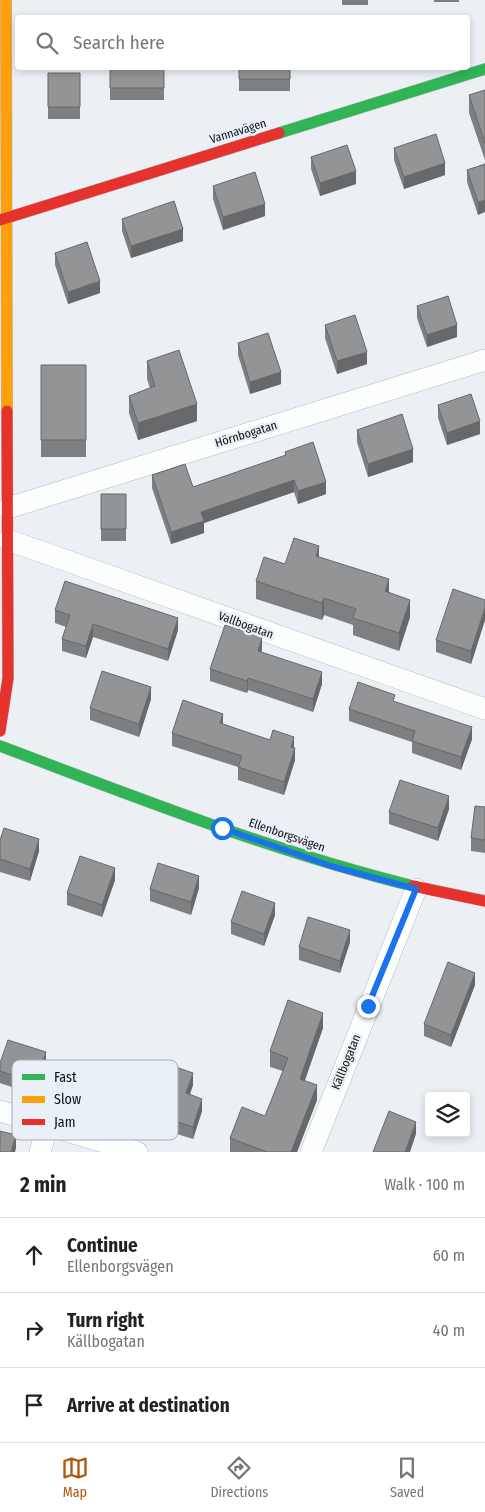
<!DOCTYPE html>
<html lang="en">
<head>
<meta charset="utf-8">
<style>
	body { margin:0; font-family:"Fira Sans Condensed",sans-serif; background:#f2f2f2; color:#222 }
	.controls { position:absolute; right:15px; bottom:15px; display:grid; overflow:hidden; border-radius:5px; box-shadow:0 2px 8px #0003 }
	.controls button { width:45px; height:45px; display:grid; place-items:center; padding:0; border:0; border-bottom:1px solid #e0e0e0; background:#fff; color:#222; font:25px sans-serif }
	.stop { position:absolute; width:15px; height:15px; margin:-11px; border:4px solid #1a73e8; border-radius:50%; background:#fff }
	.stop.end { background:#1a73e8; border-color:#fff; box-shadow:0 1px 5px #0008 }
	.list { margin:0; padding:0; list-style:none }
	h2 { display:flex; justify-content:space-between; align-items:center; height:65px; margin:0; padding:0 20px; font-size:21px }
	h2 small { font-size:16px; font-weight:400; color:#767676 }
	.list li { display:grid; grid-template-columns:32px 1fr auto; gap:15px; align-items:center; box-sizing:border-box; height:75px; padding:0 20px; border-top:1px solid #e0e0e0 }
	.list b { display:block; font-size:19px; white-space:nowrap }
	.list p { margin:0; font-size:16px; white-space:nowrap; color:#767676 }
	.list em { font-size:16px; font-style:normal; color:#767676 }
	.icon { flex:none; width:28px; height:28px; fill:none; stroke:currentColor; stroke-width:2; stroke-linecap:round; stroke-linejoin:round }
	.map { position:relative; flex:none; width:485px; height:1152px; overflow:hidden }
	.search { position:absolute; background:#fff; box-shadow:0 2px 8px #0003; left:15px; right:15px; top:15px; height:55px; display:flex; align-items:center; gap:12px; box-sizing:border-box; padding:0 18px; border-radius:5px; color:#767676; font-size:19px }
	.sheet { height:290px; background:#fff }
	nav { display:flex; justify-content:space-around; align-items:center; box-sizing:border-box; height:70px; border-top:1px solid #e0e0e0; background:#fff; font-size:14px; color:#767676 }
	nav a { display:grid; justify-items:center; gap:2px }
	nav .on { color:#b45309 }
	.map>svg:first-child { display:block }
</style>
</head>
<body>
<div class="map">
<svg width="485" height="1152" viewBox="0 0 485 1152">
	<rect width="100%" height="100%" fill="#ecf0f4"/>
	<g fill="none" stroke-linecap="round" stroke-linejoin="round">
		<defs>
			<path id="street" d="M8,508L485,360
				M8,540L485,709
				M0,1111L137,1152
				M40,1152L48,1124
				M311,1152L416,889"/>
			<path id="fast" d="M279,133L485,69
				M0,746C136,797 271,851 413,886"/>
			<path id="slow" d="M6,0L7,411"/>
			<path id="jam" d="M0,220L279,133
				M0,731L8,678L7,411
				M413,886L485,901"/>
		</defs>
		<use href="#street" stroke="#b6b9bc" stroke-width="22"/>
		<use href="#fast" stroke="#b6b9bc" stroke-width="12"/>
		<use href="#slow" stroke="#b6b9bc" stroke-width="12"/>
		<use href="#jam" stroke="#b6b9bc" stroke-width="12"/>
		<use href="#street" stroke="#fcfdfd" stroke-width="21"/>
		<use href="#fast" stroke="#30b455" stroke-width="11"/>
		<use href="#slow" stroke="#ff9f0a" stroke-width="11"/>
		<use href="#jam" stroke="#e5322d" stroke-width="11"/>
	</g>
	<path fill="#7e7f81" d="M342,0H368V5H342Z
		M434,0H459V2H434Z
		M110,68H164V100H110Z
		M239,68H290V91H239Z
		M48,73H80V119H48Z
		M485,90V160L469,113V95Z
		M394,148L445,175L404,189L394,160Z
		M311,157L356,184L320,196L311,169Z
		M485,164L478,215L467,182V170Z
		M213,186L265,216L223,230L213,199Z
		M122,219L183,241L131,258L122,231Z
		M55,253L100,293L68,304L55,265Z
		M417,306L457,337L427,347L417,318Z
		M325,325L367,364L337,374L325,338Z
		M238,343L281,384L250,394L238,355Z
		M147,361L197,421L138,440L129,413V396L150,388L147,379Z
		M41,365H86V457H41Z
		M438,405L480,434L447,445L438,418Z
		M357,430L413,462L368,477L357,442Z
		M285,452L326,494L298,504L294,492L204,523V533L171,544L152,488V475L193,487L285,456Z
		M101,494H126V541H101Z
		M319,557L389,592L410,617L399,651L353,635V625L324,615L322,620L256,599V581L285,564Z
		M485,600V620L471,664L436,652V640Z
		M55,610L178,630L168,661L93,637L86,658L62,651V639L66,627L55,623Z
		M262,649L261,652L322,684L313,712L248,690L247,693L210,681V669Z
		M151,699L139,737L90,720V708Z
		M395,702L472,739L461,770L412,753V742L349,721V709Z
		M223,724L294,748L295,760L284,795L238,780V767L172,746V733Z
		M485,807V853L471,851V838Z
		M449,809L438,841L389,824V812Z
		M0,840L39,851L30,881L0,872Z
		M115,880L102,917L67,905V893Z
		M199,888L191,915L150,901V889Z
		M275,915L264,946L231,934V922Z
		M350,942L340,973L299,960V947Z
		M475,985L451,1047L424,1036V1024Z
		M323,1028L305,1080L317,1100L297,1152H230V1138L265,1116L283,1071L270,1067V1051Z
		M0,1063L46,1065L35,1095L0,1083Z
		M193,1085L189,1095L202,1111L193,1139L155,1127V1114L166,1087Z
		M123,1090L114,1118L76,1106V1093Z"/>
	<path fill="#676869" d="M445,163V175L404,189V177Z
		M356,171V184L320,196V183Z
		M485,200V212L478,215V202Z
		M265,204V216L223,230V217Z
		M183,229V241L131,258V246Z
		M100,281V293L68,304V292Z
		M457,325V337L427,347V335Z
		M367,352V364L337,374V361Z
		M281,372V384L250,394V382Z
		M197,404V421L138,440V423Z
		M480,421V434L447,445V433Z
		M413,449V462L368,477V464Z
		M294,480V492L204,523V533L171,544V532L201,512Z
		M326,482V494L298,504V491Z
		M319,546V563L316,556Z
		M389,579V597L385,591Z
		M324,598V615L322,620V603Z
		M410,600V617L399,651V633Z
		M485,608V620L471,664V651Z
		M178,618V630L168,661V649Z
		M93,624V637L86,658V646Z
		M262,637V649L258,663V651Z
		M322,672V684L313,712V699Z
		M248,678V690L247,693V681Z
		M151,687V699L139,737V724Z
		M223,714V726L220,723Z
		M472,727V739L461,770V757Z
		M294,737V749L291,747Z
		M295,748V760L284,795V782Z
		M449,796V809L438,841V828Z
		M39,839V851L30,881V869Z
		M115,868V880L102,917V905Z
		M199,876V888L191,915V902Z
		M275,903V915L264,946V934Z
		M350,930V942L340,973V961Z
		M475,973V985L451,1047V1035Z
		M323,1013V1028L300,1094V1079Z
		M46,1052V1065L35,1095V1083Z
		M193,1073V1085L186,1106V1093Z
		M123,1077V1090L114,1118V1106Z
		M317,1085V1100L297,1152H291Z
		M202,1099V1111L193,1139V1127Z
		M416,1122V1134L410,1152H405Z
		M16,1135V1148L15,1152H11Z"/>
	<path fill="#939496" stroke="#676869" d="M110,68H164V88H110Z
		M239,68H290V79H239Z
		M48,73H80V107H48Z
		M485,90V143L469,95Z
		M436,134L445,163L404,177L394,148Z
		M347,145L356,171L320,183L311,157Z
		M485,164V200L478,202L467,170Z
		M255,172L265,204L223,217L213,186Z
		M174,201L183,229L131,246L122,219Z
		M87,242L100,281L68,292L55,253Z
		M448,296L457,325L427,335L417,306Z
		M355,315L367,352L337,361L325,325Z
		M268,333L281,372L250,382L238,343Z
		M179,350L197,404L138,423L129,396L155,386L147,361Z
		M41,365H86V440H41Z
		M471,394L480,421L447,433L438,405Z
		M402,414L413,449L368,464L357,430Z
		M313,442L326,482L298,491L294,480L201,512L204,521L171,532L152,475L185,464L193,487L286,455L285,452Z
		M101,494H126V529H101Z
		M294,538L319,546L316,556L389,579L385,591L410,600L399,633L353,618L356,609L324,598L322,603L256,581L264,557L285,564Z
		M65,581L178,618L168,649L93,624L86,646L62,639L70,615L55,610Z
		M453,589L485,600V608L471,651L436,640Z
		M225,625L262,637L258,651L322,672L313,699L248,678L247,681L210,669Z
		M102,671L151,687L139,724L90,708Z
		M358,682L395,695L393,701L472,727L461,757L412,741L415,731L349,709Z
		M183,700L223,714L220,723L270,740L273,730L294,737L291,747L295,748L284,782L238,767L242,756L172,733Z
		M400,780L449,796L438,828L389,812Z
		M475,806L485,807V840L471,838Z
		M4,828L39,839L30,869L0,859V840Z
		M80,856L115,868L102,905L67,893Z
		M158,863L199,876L191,902L150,889Z
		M242,891L275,903L264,934L231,922Z
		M308,917L350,930L340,961L299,947Z
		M448,962L475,973L451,1035L424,1024Z
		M288,1000L323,1013L300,1079L317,1085L291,1152H267L230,1138L242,1107L265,1116L288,1058L270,1051Z
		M8,1040L46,1052L35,1083L0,1071V1063Z
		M173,1066L193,1073L186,1093L202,1099L193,1127L155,1114L164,1087H166Z
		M389,1111L416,1122L405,1152H373Z
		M0,1131L16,1135L11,1152H0Z"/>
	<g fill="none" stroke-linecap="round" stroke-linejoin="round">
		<path stroke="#1a73e8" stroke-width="6" d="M222,828L331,866L416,889L368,1006"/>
	</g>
	<g text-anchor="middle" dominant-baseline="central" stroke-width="5" stroke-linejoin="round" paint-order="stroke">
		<g font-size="12" fill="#0e1113" stroke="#e9f0f7">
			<text transform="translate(238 131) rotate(-17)">Vannavägen</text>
			<text transform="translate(246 434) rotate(-17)">Hörnbogatan</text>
			<text transform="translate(246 625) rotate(20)">Vallbogatan</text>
			<text transform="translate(287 835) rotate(19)">Ellenborgsvägen</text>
			<text transform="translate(346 1062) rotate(-68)">Källbogatan</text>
		</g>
	</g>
	<rect x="12" y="1060" width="166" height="80" rx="8" fill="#e9f0f7" stroke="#a7adb3" stroke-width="1"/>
	<rect x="22" y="1074" width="23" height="6" fill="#30b455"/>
	<rect x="22" y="1096" width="23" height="7" fill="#ff9f0a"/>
	<rect x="22" y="1119" width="23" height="6" fill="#e5322d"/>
	<g font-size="14" fill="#0e1113">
		<text x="54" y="1082">Fast</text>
		<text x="54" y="1104">Slow</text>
		<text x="54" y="1127">Jam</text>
	</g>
</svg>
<div class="controls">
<button><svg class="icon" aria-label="layers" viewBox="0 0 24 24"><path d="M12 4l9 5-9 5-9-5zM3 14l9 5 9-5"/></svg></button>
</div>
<div class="stop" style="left:222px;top:828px"></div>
<div class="stop end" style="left:368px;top:1006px"></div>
<div class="search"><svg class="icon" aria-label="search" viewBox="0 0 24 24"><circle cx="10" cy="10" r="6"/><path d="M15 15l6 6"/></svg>Search here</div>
</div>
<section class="sheet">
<h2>2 min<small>Walk · 100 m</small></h2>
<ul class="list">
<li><svg class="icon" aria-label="ahead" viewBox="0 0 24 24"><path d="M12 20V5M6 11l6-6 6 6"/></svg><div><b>Continue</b><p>Ellenborgsvägen</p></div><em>60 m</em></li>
<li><svg class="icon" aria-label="right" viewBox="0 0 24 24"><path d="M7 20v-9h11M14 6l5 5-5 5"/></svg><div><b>Turn right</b><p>Källbogatan</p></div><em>40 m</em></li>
<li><svg class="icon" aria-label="arrive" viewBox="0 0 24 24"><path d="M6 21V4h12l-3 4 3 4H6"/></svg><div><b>Arrive at destination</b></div></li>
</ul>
</section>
<nav>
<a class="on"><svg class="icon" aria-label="map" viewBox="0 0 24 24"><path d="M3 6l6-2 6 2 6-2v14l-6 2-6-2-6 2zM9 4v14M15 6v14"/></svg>Map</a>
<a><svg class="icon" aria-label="directions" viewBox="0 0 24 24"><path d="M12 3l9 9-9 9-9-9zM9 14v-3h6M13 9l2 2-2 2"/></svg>Directions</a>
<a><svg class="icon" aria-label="saved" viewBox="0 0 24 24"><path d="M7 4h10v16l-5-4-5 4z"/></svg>Saved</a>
</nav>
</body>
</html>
